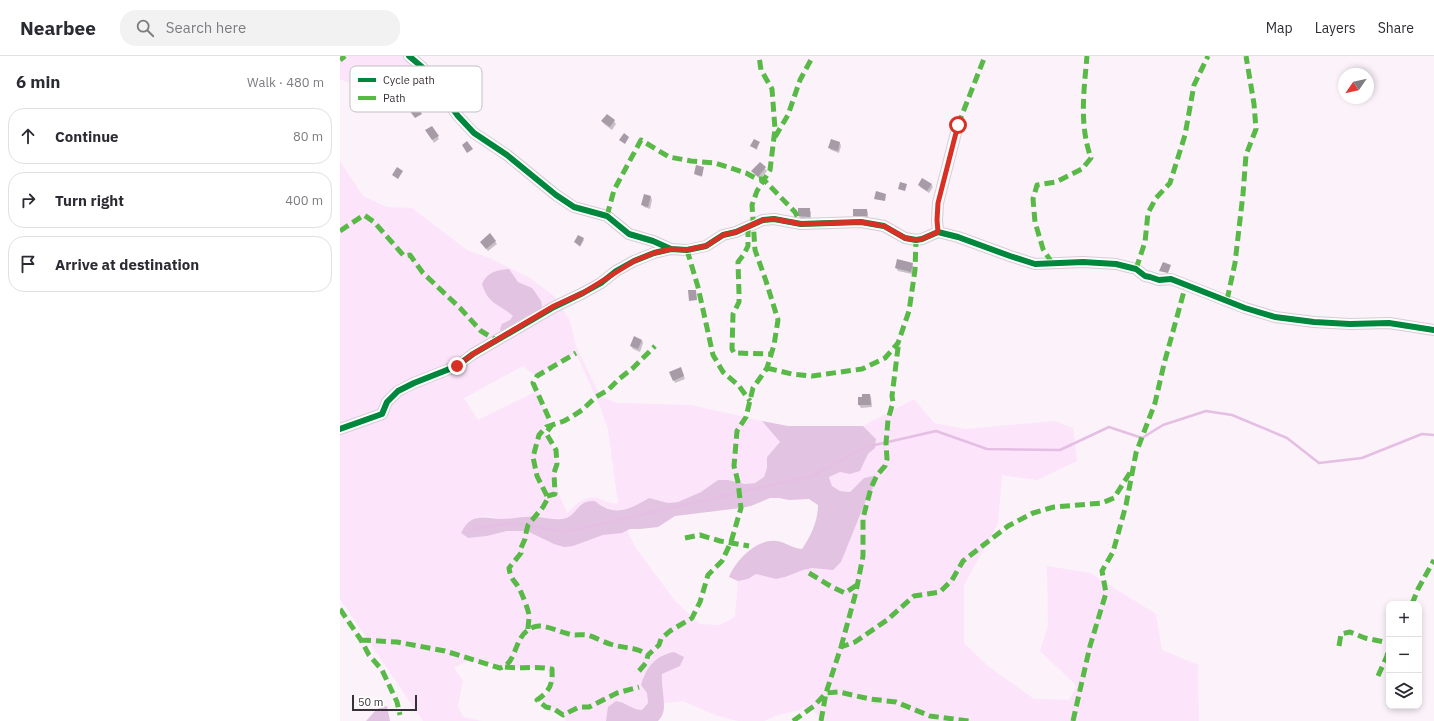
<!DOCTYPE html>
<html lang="en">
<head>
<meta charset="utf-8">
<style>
	body { margin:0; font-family:"IBM Plex Sans",sans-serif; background:#f2f2f3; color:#2b2b33 }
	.controls { position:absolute; right:12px; bottom:12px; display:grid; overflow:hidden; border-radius:8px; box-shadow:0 2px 6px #0003 }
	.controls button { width:36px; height:36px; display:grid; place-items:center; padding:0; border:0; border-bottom:1px solid #e1e1e2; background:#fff; color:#2b2b33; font:20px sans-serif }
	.compass { position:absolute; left:998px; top:12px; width:36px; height:36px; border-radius:50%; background:#fff; box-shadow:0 2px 6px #0003; rotate:236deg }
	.scale { position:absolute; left:12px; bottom:10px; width:65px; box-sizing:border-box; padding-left:4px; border:2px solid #383037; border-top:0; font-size:11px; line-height:14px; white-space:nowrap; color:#383037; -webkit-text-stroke:3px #fff; paint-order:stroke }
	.stop { position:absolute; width:12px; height:12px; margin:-9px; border:3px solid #d93025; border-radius:50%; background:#fff }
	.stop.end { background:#d93025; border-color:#fff; box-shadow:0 1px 4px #0008 }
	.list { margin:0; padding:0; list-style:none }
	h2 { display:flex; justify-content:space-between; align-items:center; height:52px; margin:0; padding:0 16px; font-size:17px }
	h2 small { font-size:13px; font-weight:400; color:#7c7c81 }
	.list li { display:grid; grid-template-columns:26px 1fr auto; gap:12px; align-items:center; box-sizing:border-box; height:56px; margin:0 8px 8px; padding:0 8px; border:1px solid #e1e1e2; border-radius:16px }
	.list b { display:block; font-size:15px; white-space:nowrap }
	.list em { font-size:13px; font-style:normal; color:#7c7c81 }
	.icon { flex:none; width:22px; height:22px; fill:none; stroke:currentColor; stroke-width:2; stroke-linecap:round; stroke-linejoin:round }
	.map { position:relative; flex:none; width:1094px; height:665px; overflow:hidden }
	header { display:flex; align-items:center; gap:24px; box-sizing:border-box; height:56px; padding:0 20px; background:#fff; border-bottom:1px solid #e1e1e2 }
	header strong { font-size:19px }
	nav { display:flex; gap:22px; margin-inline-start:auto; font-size:14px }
	.search { width:280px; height:36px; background:#f2f2f3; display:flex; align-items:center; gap:10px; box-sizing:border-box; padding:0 14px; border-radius:16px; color:#7c7c81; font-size:15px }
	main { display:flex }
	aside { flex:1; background:#fff }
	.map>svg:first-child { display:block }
</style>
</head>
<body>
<header>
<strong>Nearbee</strong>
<div class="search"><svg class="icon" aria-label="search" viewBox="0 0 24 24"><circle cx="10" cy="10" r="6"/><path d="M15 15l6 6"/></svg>Search here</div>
<nav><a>Map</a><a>Layers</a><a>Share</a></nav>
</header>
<main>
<aside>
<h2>6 min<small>Walk · 480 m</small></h2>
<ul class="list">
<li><svg class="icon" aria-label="ahead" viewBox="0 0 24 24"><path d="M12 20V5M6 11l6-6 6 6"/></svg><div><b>Continue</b></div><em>80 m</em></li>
<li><svg class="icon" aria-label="right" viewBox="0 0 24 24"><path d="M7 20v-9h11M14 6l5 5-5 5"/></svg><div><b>Turn right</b></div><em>400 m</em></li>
<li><svg class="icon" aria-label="arrive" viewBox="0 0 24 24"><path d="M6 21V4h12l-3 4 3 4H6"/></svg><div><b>Arrive at destination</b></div></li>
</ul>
</aside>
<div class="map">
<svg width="1094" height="665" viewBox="0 0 1094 665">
	<rect width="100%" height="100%" fill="#fbf2fa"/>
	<path fill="#fce4fb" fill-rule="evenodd" d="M0,0H62L68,5L97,16L32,37L0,23Z
		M0,105L23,140L47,151L72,152L127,194L147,201L190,222L214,240L230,265L236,290L260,340L277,347L351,349L422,365L440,386L427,401V412L424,421L415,427L405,428L388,424H378L361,436L338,446L328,447L309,442C290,453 274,461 255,445L238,452L232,460L223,463L194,461L163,463L144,460L135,463L121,477L127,482L147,480L167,475H187L233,490L263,479L287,475L296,492L335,545L360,568L380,569L395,561L398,525L408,523L416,518L436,523L445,521L463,514L472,512L483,513L510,480L526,444L533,433L532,429L533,420L524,422L510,436L500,435L492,430L489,421L500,416L510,418L520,415L528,398L535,392L536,383L523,370L574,343L594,367L625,373L714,365L733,372L737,405L697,424L662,419L658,468L624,529V587L649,611L694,643L729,644L737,630L700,595L708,570L707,510L750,517L816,558L822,594L858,609L859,665H482L471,651L438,659L424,665H398L378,660L343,645L324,647L322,627V618L340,610L315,604L304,620L301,629L307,637L308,647L302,654L293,653L285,647L267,662L266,665H226L224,661L201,644L212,632L207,612H172L141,606H125L114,612L123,625L118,650L123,661L141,665H83L0,543ZM178,226L187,230L200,254L181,265L170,264L174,260C160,248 147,248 142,228ZM236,297L259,348L268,373L278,447C268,449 266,444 257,442C244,439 235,450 227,457L218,436L215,415L218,401L203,374L210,365L197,335L138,364L124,342L183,310L196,320Z"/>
	<path fill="#e2c3e1" d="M169,213L178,226L192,232L195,236L201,245L202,250L200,254L185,261L162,279L160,273L162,268L170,264L173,260C160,248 148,249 142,228C147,216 157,214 169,213Z
		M422,365L448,370H523L536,383L535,392L528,398L520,415L510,418L500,416L489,421L492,430L500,435L510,436L524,422L533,420L532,429L533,432L526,444L501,506L493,514L472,512L463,514L445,521L436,523L416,518L408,523L398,525L389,521C396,504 416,483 436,485C446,486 451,492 462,493C471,480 478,465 478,449L469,443L449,444L439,442H430L411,450L401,452L335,460L318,471L300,473H290L282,477L263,479L233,490L224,491L214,488L187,475H167L147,480L128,482L121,477C131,456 144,462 163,463C173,463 184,460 194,461C203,461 212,464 222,463C234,462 236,450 246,446C249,445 253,445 255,445C274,462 290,453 309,442L328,447L338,446L361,436L378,424H388L405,428L415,427L424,421L427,412V401L440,386Z
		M334,596L344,601L340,610L322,618C321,629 326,648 323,657C322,660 320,663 318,665H266L268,651L276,645C288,647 290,653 302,654L308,647L307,637L301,629C307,610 315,600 334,596Z
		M47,650L50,665H26L37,653Z"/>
	<path fill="#0003" d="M262,65H274L276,68L272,74L264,68Z
		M92,71L99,83L94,87L86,74Z
		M491,85L500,87L501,90L499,97L491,94L489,91Z
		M419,87L417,94L411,90Z
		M420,107L427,115L420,123L413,115Z
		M363,111L362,121L356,119L355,118Z
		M591,128L593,131L589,137L580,131L579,129Z
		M311,141L312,144L310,153L304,151L302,148Z
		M469,153L471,156V164L460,163L459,160Z
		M527,154L528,157V163L516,162L514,159Z
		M239,180L244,184L240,191L235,186Z
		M155,185L157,188L148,195L143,189Z
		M572,208L574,211L572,218L558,215L556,212Z
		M302,284L303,287L300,296L293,293L291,290Z
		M342,315L345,323L335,327L334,324Z
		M530,339L531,341L532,351L521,352L519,349V342H523Z"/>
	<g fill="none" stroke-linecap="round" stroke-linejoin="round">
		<path stroke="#e5bee3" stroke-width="2.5" d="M133,473L170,467L225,476L472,420L526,391L596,375L647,393L720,394L769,371L802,382L823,369L866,355L892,359L947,382L979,407L1022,402L1082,378L1094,379"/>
	</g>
	<path fill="#a79ba7" d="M76,49L82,58L75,62L69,54Z
		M267,58L275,64L270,71L261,65Z
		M92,70L99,80L92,84L85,74Z
		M284,77L289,81L285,88L279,84Z
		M414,83L420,86L416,93L410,90Z
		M491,83L500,86L498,95L488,92Z
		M127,85L133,93L127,97L122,89Z
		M420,106L426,111L418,121L411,115Z
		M356,109L364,111L362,120L354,118Z
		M57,111L63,115L58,123L52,119Z
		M582,122L592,128L587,135L578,129Z
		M560,126L567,128L565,135L558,133Z
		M536,135L546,138L545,145L534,143Z
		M304,138L311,140L308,151L301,149Z
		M458,152H470V161L458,160Z
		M513,153H527V160H513Z
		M150,177L156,185L146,193L140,186Z
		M238,179L244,182L240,190L234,186Z
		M557,203L573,207L571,216L555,212Z
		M823,206L831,209L828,217L819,215Z
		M348,234H356L357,244L349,245Z
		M294,280L302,284L298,293L290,290Z
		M341,311L344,320L333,325L329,316Z
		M522,338H530L531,349H518V341H522Z"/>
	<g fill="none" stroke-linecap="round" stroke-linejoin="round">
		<defs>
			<path id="minor" d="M69,0L82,11L118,60L134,77L167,99L216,139L234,151L267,160L289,178L313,185L331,193
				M598,176L597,164L598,147L618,69
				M0,373L42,358L47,346L58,335L74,327L117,310L133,298L214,251L243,237L261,227L276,215L294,205L314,197L331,193L347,194L366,190L383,179L396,176L423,164L434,163L461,168L521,166L544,170L565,182L576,184L582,183L598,176L618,181L670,200L695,208L743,206L776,208L796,213L805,220L810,221L819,224L831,223L905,252L935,261L974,266L1010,268L1049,267L1094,274"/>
		</defs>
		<use href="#minor" stroke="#d5cdd4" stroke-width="12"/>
		<use href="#minor" stroke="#fefdfe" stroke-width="10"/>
		<path stroke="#58b947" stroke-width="5" stroke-dasharray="10 5" stroke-linecap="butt" d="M0,4L5,0
			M618,69L645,0
			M435,81L448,59L460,24L473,0
			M267,160L274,134L301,84L329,101L351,105L375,107L406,117L417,123H423L455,156L461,168
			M408,171V190L404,198L398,206L399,238V246L393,258L392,293L394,297L431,298
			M0,175L24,159L34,166L64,200L70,199L83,217L120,252L141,275L156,284
			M347,194L358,231L373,299L383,316L399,330L410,345
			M712,207L703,193L695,166L693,143L697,129L716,126L742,113L751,102C739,69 744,34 747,0
			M796,213L805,186L808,157L816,142L830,127L845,79L854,29L868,0
			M887,244L895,207L903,138L906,99L916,73L914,48L906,0
			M427,312L452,318L472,320L522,313L545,302L558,287L569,255L575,214L576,184
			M207,440L215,438L214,417L217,408L216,394L206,377L212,369L193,327L197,320L236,297
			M345,482L360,479L380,485L409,490
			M469,517L492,531L505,537L517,529
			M1072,548L1078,533L1094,504
			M0,553L21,584L29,599L42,614L57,646L60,659
			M188,573C188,569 189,565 189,561C190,557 182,538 180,534C175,524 171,525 169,512L181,497V492L185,483L186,477L188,469L203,451L208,442L197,420L193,401L199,379L206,371L224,365L233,360L242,354L256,341L268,334L279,323L293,312L315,290
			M21,584L57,586L105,595L160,612C176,609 174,583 188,574C190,572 196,570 199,570C209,570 219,576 229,578C235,580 241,578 247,579C255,581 263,586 270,588C285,593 295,590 308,599
			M999,590L1001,578L1010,576L1025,582L1049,587
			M501,591L516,536L523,500V462L531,432L537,419L545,410L547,403L546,387L548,364L553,346L552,340L558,292V287
			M165,611C181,613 195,610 212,613C213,628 210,635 197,644L206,651L214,653L223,659L239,651H249L277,637L299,631
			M299,615L306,607L308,599L319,589L321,583L330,575L352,562L360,546L368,519L382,505L391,486L401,452L398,426L394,410L397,375L406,361L413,332L427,312L434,289L438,264L426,225L415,194L412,149L417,135L430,114L435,73L432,33L421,14L419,0
			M1038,620L1047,600L1049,590
			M453,665L474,650L486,637L501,591L515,586L547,564L574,540L600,536L612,524L623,505L668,470L693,457L714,451L762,447L774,442L791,415
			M481,665L486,637L499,636L530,643L556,646L590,660L629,665
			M733,665L750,590L766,537L762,515L773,496L786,449L796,397L815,347L824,308L846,228"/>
		<defs>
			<path id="cycleway" d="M69,0L82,11L118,60L134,77L167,99L216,139L234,151L267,160L289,178L313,185L331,193
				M0,373L42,358L47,346L58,335L74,327L117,310L133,298L214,251L243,237L261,227L276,215L294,205L314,197L331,193L347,194L366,190L383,179L396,176L423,164L434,163L461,168L521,166L544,170L565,182L576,184L582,183L598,176L618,181L670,200L695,208L743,206L776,208L796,213L805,220L810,221L819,224L831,223L905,252L935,261L974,266L1010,268L1049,267L1094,274"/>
		</defs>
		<use href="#cycleway" stroke="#fff" stroke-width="8"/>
		<use href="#cycleway" stroke="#00873e" stroke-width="6"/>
	</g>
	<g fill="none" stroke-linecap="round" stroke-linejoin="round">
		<path stroke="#d93025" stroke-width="5" d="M117,310L133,298L214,250L243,237L294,205L314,197L331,193L346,194L366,190L383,179L396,176L423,164L434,163L461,168L521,166L544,170L565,182L576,184L582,183L598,176L597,164L598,147L618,69"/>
	</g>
	<rect x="10" y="10" width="132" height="46" rx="6" fill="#fff" stroke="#c3c1c3" stroke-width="1"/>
	<rect x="18" y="22" width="18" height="4" fill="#00873e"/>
	<rect x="18" y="40" width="18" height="4" fill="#58b947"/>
	<g font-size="11" fill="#383037">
		<text x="43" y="28">Cycle path</text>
		<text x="43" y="46">Path</text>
	</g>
</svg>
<div class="controls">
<button>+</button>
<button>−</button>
<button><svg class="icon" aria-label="layers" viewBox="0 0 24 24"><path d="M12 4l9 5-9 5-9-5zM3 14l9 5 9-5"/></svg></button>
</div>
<svg class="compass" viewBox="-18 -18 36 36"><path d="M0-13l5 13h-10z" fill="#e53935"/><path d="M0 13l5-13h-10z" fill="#7c7c81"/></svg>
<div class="scale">50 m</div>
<div class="stop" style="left:618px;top:69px"></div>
<div class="stop end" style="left:117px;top:310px"></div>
</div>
</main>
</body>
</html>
